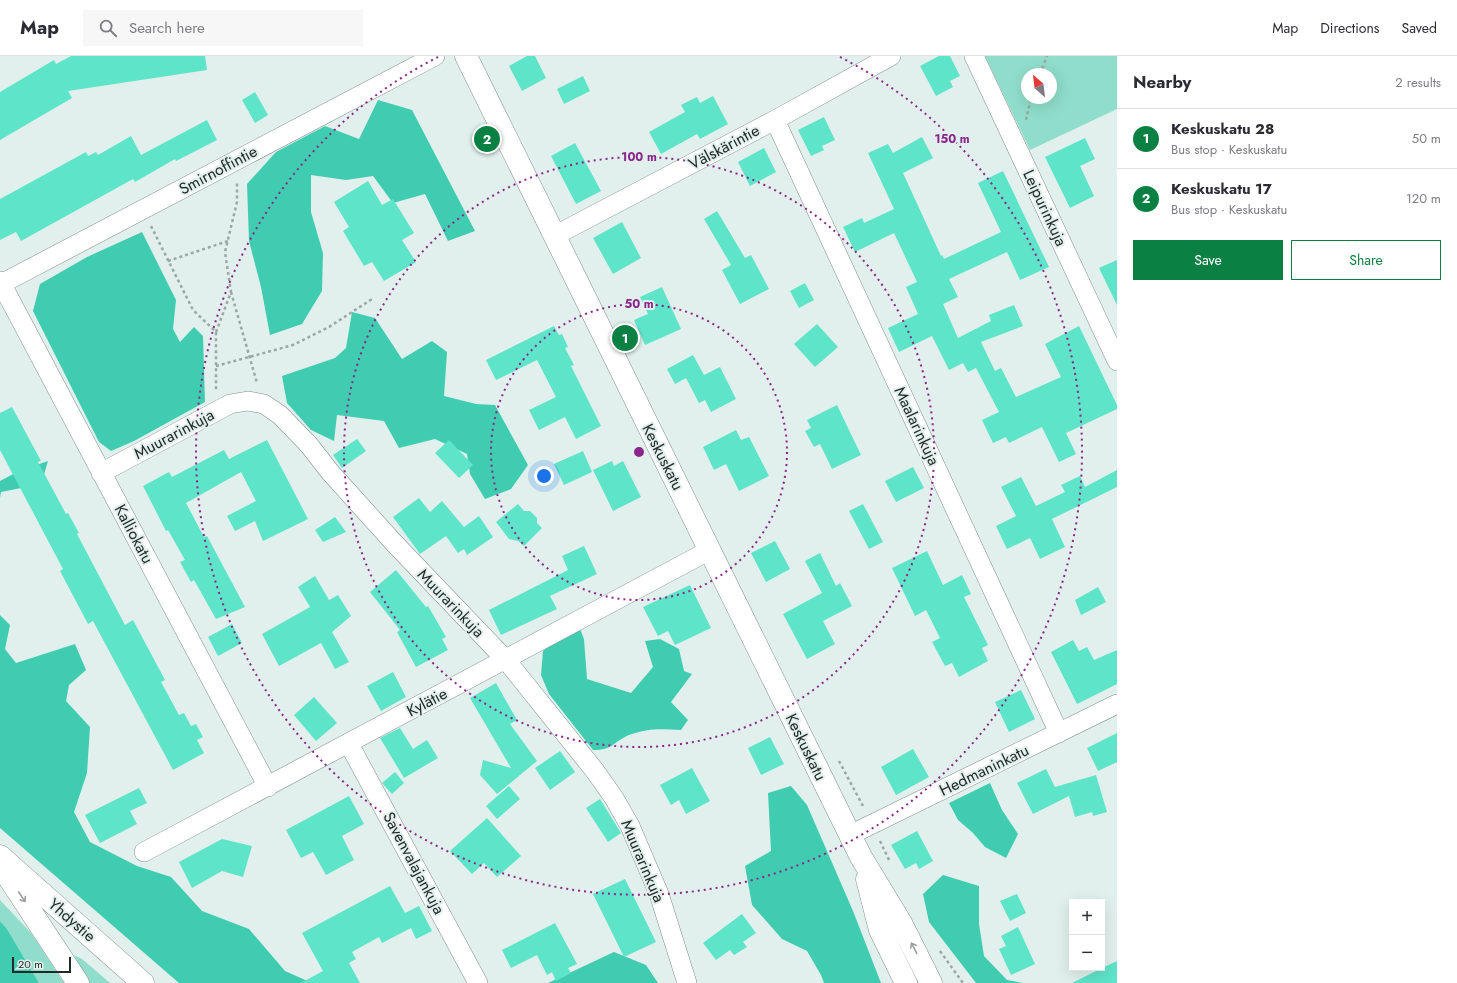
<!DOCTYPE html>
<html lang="en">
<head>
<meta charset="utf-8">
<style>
	body { margin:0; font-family:Jost,sans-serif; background:#f7f7f7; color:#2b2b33 }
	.controls { position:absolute; right:12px; bottom:12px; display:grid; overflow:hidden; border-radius:0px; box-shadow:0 4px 16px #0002 }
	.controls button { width:36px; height:36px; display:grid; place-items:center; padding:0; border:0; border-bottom:1px solid #e1e1e2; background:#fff; color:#2b2b33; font:20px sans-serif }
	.compass { position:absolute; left:1021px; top:12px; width:36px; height:36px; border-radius:50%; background:#fff; box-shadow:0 4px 16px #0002; rotate:332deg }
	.scale { position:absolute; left:12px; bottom:10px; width:59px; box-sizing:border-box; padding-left:4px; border:2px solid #232927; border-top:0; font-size:11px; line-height:14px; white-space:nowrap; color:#232927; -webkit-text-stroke:3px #e1f0ec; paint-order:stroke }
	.you { position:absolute; left:544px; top:420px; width:14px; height:14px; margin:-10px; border:3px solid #fff; border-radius:50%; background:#1a73e8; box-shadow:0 0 0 6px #1a73e833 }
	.badge { display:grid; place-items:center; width:26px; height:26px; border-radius:50%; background:#0b8043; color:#fff; font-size:13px; font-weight:700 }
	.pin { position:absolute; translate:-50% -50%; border:2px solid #fff; box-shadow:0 1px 4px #0006 }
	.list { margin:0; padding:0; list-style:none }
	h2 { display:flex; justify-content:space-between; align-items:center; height:52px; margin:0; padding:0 16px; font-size:17px }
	h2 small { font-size:13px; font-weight:400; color:#7c7c81 }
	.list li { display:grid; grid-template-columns:26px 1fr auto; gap:12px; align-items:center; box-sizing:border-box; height:60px; padding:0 16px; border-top:1px solid #e1e1e2 }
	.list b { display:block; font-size:15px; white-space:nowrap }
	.list p { margin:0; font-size:13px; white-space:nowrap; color:#7c7c81 }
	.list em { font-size:13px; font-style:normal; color:#7c7c81 }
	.actions { display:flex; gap:8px; padding:12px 16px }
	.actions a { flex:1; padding:9px 0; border:1px solid #0b8043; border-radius:0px; text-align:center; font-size:14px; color:#0b8043 }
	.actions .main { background:#0b8043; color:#fff }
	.icon { flex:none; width:22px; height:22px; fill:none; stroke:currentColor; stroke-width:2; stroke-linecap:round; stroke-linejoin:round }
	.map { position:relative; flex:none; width:1117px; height:927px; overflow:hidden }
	header { display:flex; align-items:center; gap:24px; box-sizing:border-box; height:56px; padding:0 20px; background:#fff; border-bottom:1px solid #e1e1e2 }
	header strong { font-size:19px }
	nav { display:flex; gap:22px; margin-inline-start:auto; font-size:14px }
	.search { width:280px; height:36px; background:#f7f7f7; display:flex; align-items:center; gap:10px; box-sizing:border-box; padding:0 14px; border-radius:0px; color:#7c7c81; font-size:15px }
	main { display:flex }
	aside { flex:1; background:#fff }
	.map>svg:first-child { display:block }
</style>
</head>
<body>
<header>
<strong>Map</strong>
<div class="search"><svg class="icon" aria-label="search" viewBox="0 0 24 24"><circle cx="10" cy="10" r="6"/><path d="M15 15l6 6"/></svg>Search here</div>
<nav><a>Map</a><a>Directions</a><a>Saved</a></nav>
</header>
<main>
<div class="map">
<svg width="1117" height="927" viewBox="0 0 1117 927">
	<rect width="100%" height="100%" fill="#e1f0ec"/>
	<path fill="#8fddca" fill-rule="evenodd" d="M985,0H1117V53L1030,94ZM1027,18H1051V42H1027Z
		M0,844L31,877L64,927H39L7,873L0,865Z
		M74,899L82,903L110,927H89Z"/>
	<path fill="#40ccb1" d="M378,44L412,54L475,175L448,185L425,138L393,147L373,120L346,124L311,119V156L323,197L322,235L302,268L270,279L261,231L249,185L247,128L276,96L325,70L359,83Z
		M142,176L176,244L173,273L180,286L194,271L203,280L205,346L134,385L111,395L99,386L33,255L40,228L87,201Z
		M352,256L375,262L402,303L432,285L447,296L444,340L476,348L495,349L528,409L511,433L485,443L470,418L467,398L435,383L399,392L384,365L337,359L334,385L311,374L287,347L282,320L335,302L346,292Z
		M48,405L43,422L21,432L1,436L0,442V425L19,415Z
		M0,559L10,569L5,593L16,607L75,588L86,614L69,629L66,645L90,671L87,717L74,756L90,786L137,810L171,821L202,855L249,873L285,915L312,927H179L0,772Z
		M580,573L584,583L587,623L631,637L653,611L645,585L660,583L679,593L684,615L692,618L671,646L688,664L681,674C660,673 649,672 629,679C613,686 613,694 593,694L549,638L541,619L543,595L562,578Z
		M990,727L1002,754L1018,778L1006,802L985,791L973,777L958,764L949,747Z
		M791,730L807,749L853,855L881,927H824L821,919L807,895L782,883L752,849L745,810L771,795L768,737Z
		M943,819L979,830V868L984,900L1007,924L1023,927H976L929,866L923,838Z
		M0,865L7,873L39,927H0Z
		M614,896L646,909L658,927H548Z"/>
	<path fill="#5ee4c9" d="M71,0H205L207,14L68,35L72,42L0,84V36L54,4L56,8Z
		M527,0H535L546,22L522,35L509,10Z
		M939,0H950L960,20L950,25L953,31L936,40L920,10Z
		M583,20L590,35L564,48L557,33Z
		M255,36L268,59L255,67L242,44Z
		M713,40L728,68L700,83L697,78L661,98L649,76L685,56L681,49L697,41L700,47Z
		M824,61L835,84L822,90L824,94L811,100L798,74Z
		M207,64L217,84L176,105L175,103L135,126L133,123L21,185L16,176L0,184V143L86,96L88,100L96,96L98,99L131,80L141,99Z
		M922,81L933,102L903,117L941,200L942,199L944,203L1001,176L978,127L1003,115L1049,211L1020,224L1007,196L949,223L958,241L943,248L958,282L991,265L989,259L1014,249L1023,270L981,286L995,315L1001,312L1016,341L1061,321L1045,288L1079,270L1117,349V353L1066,377L1076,398L1059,406L1042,371L1009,387L1006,381L993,387L982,364L999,356L976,312L968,316L963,307L949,314L932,280L899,296L888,272L918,258L906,231L917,226L894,177L855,196L843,171L862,162L864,167L894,153L868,97L888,88L893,97Z
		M1085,82L1095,103L1080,110L1094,140L1070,152L1045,101Z
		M575,87L601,135L576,148L551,100Z
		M764,92L776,116L750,130L738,106Z
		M368,125L382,149L393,143L414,177L402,184L416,206L384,225L372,206L364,210L343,175L349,171L334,146Z
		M717,155L745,202L751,199L769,233L740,248L722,214L731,209L704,163Z
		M622,166L641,202L613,218L593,182Z
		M1117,204V249L1099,212Z
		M805,227L814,244L799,252L790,235Z
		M662,231L681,273L645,289L634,264L648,258L640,241Z
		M817,268L838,291L815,311L794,288Z
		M554,270L559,279L562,278L568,291L565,292L574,309L571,310L601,370L576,383L565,361L539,374L529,354L556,341L537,304L496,324L486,304Z
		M693,299L704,319L720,311L736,343L711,356L705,344L699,347L686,322L675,328L667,313Z
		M837,349L861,399L832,413L820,388L814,391L805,375L811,372L807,364Z
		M12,351L41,405L38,406L66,458L68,457L79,477L77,478L125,569L133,564L165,624L161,626L179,659L184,657L191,670L196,668L203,681L197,684L204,697L173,714L93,565L88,568L60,515L63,513L0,394V357Z
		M736,374L741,384L749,381L769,420L739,435L726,408L714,414L703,391Z
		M357,383L366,395L342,412L333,399Z
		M267,384L308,463L263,485L255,465L235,475L227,460L256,445L241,416L186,447L204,481L207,480L245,551L216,563L194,524L191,526L180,506L185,504L168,474L166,475L143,430L169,416L172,421L224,394L229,403Z
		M449,384L473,409L459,422L435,397Z
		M583,395L592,416L564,429L554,408Z
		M612,405L614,410L623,405L641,441L613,455L593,414Z
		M913,411L924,432L896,446L885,425Z
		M1117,414V431L1052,463L1065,491L1040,503L1030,482L1007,493L996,470L1016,460L1001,431L1021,421L1036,450L1065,436L1061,429L1080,420L1085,431Z
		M419,442L430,456L442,445L464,471L479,460L493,481L467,499L464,493L458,497L446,480L420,498L393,461Z
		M518,448L524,455H530L537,462V467L542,472L524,490L518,485L509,483L496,466Z
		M863,448L883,486L869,493L849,455Z
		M335,461L346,476L323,486L315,474Z
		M775,485L790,513L766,526L751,497Z
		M584,490L597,518L550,540L557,553L501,579L489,554L568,514L562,500Z
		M927,495L943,529L962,519L971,538L964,541L988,589L982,592L988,605L959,621L952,607L945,610L932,586L940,582L926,554L915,560L892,512Z
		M820,497L836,530L840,527L852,550L823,565L835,588L807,603L783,558L822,537L805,505Z
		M396,514L426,551L428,550L446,581L442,583L448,594L416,611L397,576L400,574L370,536Z
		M315,520L329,544L338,539L351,560L332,576L349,606L335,613L321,587L279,610L262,578L310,551L298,531Z
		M690,529L711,572L675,589L668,575L658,580L643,551Z
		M1098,531L1106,546L1081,559L1075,544Z
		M232,568L242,587L218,600L208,581Z
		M1073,584L1079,595L1087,591L1094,604L1117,594V628L1077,648L1051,596Z
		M393,616L406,641L381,655L367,630Z
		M496,627L517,664L510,668L537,705L497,738L480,719L483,704L511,712L470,642Z
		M1021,634L1035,663L1009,676L995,646Z
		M314,641L337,667L316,685L294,659Z
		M400,672L413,693L427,684L438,702L404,722L380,682Z
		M1117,677V706L1098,715L1087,692Z
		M770,681L784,708L761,719L748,692Z
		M913,693L929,721L896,739L881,711Z
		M560,695L575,716L550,734L535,712Z
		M692,712L710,745L686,758L679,744L671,749L660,729Z
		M1046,713L1055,731L1096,719L1107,756L1093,760L1092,756L1075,761L1069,740L1033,758L1017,727Z
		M395,716L404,727L392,738L382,727Z
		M509,730L520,743L497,763L486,750Z
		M139,732L147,747L130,755L137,768L100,787L85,759Z
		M349,740L364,768L342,780L354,804L326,819L313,796L301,802L286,774Z
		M600,743L621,777L608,786L586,752Z
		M487,762L521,800L497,821L484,807L472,818L450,795Z
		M917,775L933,805L919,813L916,807L905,813L891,789Z
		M222,783L252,790L243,821L222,815L192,832L179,806Z
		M625,823L656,886L624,901L593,838Z
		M390,830L405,857L419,850L432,875L416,883L411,872L382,887L379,881L352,896L356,903L349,907L360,927H301L323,915L302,877Z
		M1017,838L1026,857L1010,865L1000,845Z
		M742,858L756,877L743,886L747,891L734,899L730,894L716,904L703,887Z
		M555,867L577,908L568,912L571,917L556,925L552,916L547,919L537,899L511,912L502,894Z
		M1018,871L1035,908L1011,919L999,893L1006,890L1001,880Z
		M1117,905V927H1072L1102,912Z"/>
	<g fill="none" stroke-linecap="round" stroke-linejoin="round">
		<defs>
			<path id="street" d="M974,0L1117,305
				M775,64L1059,677
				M554,180L775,64L891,0
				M0,225L268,731
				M1,228L435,0
				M101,417L230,348L248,345L264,348L280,359L309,389L330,416L395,488L506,604L595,715L614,742L630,770L659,838L687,927
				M349,688L478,927
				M850,779L1117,648
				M144,796L710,494"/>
			<path id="secondary" d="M466,0L850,779L861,801L901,867L931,927
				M867,823L880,874L906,927"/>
			<path id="highway" d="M0,800L143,927
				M3,813L78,927"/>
		</defs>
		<use href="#street" stroke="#828f8c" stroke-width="20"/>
		<use href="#secondary" stroke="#828f8c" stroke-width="23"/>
		<use href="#highway" stroke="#828f8c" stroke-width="23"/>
		<path stroke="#9ca7a4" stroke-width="2.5" stroke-dasharray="3 3" stroke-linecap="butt" d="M1040,18L1047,0
			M1026,64L1031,42
			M151,170L193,254L216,276V335
			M168,205L228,185
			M231,236L257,327
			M216,276L231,236L225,196L237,146V126
			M216,310L293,289L329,271L372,243
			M839,705L864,752
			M880,785L889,804
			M940,895L963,927"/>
		<use href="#street" stroke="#fff" stroke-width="19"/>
		<use href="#secondary" stroke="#fff" stroke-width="22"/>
		<use href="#highway" stroke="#fff" stroke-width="22"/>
	</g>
	<defs><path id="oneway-shaft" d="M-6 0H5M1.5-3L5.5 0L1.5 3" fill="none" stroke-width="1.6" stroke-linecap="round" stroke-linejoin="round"/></defs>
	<g stroke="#9c9f9e">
		<use href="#oneway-shaft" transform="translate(22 841) rotate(56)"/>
		<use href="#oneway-shaft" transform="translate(914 892) rotate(-117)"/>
	</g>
	<g fill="none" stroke="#8b258c" stroke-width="2" stroke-dasharray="2 4">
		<circle cx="639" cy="396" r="148"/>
		<circle cx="639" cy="396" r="295"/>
		<path d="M840 1A443 443 0 1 1 438 1"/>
	</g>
	<g text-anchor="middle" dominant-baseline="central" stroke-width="4" stroke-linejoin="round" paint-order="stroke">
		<g font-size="16" fill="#232927" stroke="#e1f0ec">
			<text transform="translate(724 91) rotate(-28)">Välskärintie</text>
			<text transform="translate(218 114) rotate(-28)">Smirnoffintie</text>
			<text transform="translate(1045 152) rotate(65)">Leipurinkuja</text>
			<text transform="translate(917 370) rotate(65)">Maalarinkuja</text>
			<text transform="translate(174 378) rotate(-28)">Muurarinkuja</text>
			<text transform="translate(663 401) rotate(63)">Keskuskatu</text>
			<text transform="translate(134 478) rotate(62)">Kalliokatu</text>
			<text transform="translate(451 547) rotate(46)">Muurarinkuja</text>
			<text transform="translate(427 646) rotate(-28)">Kylätie</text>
			<text transform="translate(806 691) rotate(64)">Keskuskatu</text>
			<text transform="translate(984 714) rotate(-26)">Hedmaninkatu</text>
			<text transform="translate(643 805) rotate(67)">Muurarinkuja</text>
			<text transform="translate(414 807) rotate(62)">Savenvalajankuja</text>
			<text transform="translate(72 864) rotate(41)">Yhdystie</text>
		</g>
	</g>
	<circle cx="639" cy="396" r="6" fill="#8b258c" stroke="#e1f0ec" stroke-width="2"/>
	<g font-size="12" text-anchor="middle" font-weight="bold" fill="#8b258c" stroke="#e1f0ec" stroke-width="4" stroke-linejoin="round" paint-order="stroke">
		<text x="952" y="87">150 m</text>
		<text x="639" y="105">100 m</text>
		<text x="639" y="252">50 m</text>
	</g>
</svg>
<div class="controls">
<button>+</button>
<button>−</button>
</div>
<svg class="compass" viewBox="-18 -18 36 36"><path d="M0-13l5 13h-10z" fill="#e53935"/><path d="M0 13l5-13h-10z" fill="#7c7c81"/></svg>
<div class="scale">20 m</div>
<div class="you"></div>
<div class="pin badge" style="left:625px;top:282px">1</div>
<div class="pin badge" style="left:487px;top:83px">2</div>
</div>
<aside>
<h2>Nearby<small>2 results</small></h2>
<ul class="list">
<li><span class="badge">1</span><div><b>Keskuskatu 28</b><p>Bus stop · Keskuskatu</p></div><em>50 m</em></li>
<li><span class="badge">2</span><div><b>Keskuskatu 17</b><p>Bus stop · Keskuskatu</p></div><em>120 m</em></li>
</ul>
<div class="actions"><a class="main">Save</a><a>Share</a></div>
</aside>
</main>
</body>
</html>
